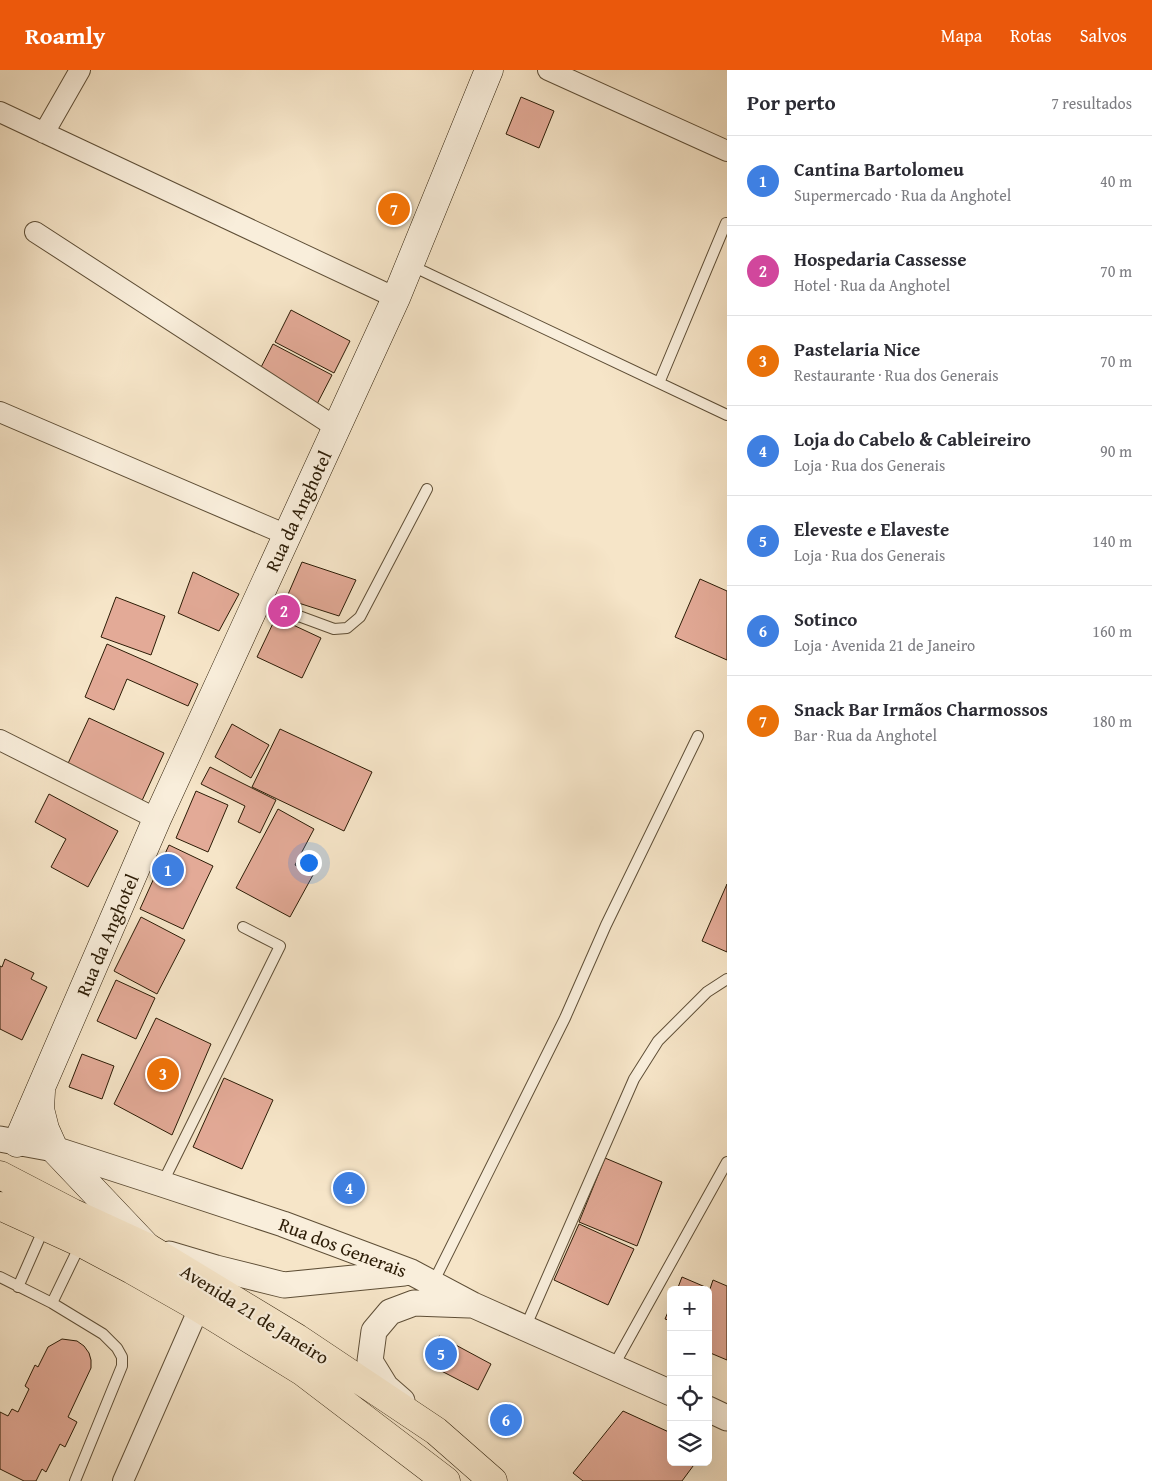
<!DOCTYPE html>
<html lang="pt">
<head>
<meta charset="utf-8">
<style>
	body { margin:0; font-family:"Gentium Book Plus",serif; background:#f2f2f3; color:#2b2b33 }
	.controls { position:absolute; right:15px; bottom:15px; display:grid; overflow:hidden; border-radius:8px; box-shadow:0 5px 20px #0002 }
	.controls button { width:45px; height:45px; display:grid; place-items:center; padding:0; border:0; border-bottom:1px solid #e1e1e2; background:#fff; color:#2b2b33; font:25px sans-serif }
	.you { position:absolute; left:308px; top:792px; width:18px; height:18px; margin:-12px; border:4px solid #fff; border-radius:50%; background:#1a73e8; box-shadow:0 0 0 8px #1a73e833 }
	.badge { display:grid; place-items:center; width:32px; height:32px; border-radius:50%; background:#ea580c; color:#fff; font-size:16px; font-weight:700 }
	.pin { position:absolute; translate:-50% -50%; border:2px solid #fff; box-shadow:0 1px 5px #0006 }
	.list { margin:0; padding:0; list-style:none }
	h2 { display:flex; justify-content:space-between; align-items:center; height:65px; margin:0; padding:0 20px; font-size:21px }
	h2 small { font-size:16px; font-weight:400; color:#7c7c81 }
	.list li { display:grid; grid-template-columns:32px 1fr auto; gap:15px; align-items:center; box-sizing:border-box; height:90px; padding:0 20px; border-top:1px solid #e1e1e2 }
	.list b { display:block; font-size:19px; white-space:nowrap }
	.list p { margin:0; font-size:16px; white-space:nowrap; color:#7c7c81 }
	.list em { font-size:16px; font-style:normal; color:#7c7c81 }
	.icon { flex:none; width:28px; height:28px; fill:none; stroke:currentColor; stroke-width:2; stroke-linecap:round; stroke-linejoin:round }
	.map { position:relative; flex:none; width:727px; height:1411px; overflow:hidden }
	header { display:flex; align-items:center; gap:30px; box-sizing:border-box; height:70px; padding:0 25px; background:#ea580c; color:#fff }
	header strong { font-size:24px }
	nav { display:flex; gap:28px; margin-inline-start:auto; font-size:18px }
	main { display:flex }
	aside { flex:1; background:#fff }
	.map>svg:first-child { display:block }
</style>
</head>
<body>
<header>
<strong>Roamly</strong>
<nav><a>Mapa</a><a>Rotas</a><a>Salvos</a></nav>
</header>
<main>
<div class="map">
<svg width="727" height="1411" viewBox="0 0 727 1411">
	<rect width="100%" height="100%" fill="#f6e5c8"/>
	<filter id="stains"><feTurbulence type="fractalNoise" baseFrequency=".004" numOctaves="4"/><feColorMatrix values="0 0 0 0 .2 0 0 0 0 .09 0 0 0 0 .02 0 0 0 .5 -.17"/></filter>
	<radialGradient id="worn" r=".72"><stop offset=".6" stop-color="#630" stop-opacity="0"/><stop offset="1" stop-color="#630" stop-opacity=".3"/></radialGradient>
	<path fill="#e3aa97" stroke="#2c1c06" d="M521,27L554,41L539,78L506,64Z
		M291,240L350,271L334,303L275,272Z
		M273,274L332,305L316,336L257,305Z
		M302,492L356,510L339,546L286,529Z
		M193,502L239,524L219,561L178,543Z
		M700,509L727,521V590L675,567Z
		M116,527L165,546L151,585L101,567Z
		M276,547L321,568L302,608L257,587Z
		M107,574L198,614L188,636L127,609L114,640L85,627Z
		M89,648L164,683L140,735L65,700Z
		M232,654L269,675L251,708L215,687Z
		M280,659L372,702L344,761L252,717Z
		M210,697L276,730L260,763L238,752L245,736L201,714Z
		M196,721L228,735L208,782L176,768Z
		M49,724L118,761L88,817L51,797L66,769L35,752Z
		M278,739L314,759L295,795L313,805L290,847L236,818Z
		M169,775L213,796L183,859L140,839Z
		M727,814V882L702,871Z
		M141,847L185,870L157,924L114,901Z
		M5,889L34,903L31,909L47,917L22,970L0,959V896L2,897Z
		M116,910L155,928L136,969L97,951Z
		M156,948L211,974L172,1065L114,1034Z
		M82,984L114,996L102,1029L69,1017Z
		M224,1008L273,1030L242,1099L193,1077Z
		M605,1088L662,1112L637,1176L579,1152Z
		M579,1154L634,1179L608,1235L554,1210Z
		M682,1207L710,1219L713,1210L727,1216V1290L708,1282V1220H677Z
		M671,1235V1251L665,1249Z
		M439,1266L491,1294L478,1320L426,1293Z
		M62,1269L77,1271L84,1276L89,1283L91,1290V1298L68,1347L77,1352L65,1377L60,1374L46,1402L42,1399L36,1411H24L0,1399V1342L8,1346L12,1339L18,1342L29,1319L25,1316L35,1295L38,1297L48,1277Z
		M623,1341L671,1363V1392H696L682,1411H583L573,1403Z"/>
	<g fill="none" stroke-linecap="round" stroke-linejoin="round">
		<defs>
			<path id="service" d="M410,195L727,345
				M659,313L726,153
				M258,531L334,559L347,558L360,547L427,419
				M162,1114L280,876L243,857
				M0,1207L52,1233L103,1264L117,1278L122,1287V1296L75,1411
				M433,1213L565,948L606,855L698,666
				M18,1217L44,1158
				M52,1233L81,1173
				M525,1258L634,1009L658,971L707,922L727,909
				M613,1297L727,1092"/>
			<path id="minor" d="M548,0L727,81
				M0,42L396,228
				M44,63L80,0
				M35,162L337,358
				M0,342L287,465
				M0,670L157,749
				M123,1411L199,1238"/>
			<path id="tertiary" d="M0,1069L54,1079L162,1114L283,1154L411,1202L473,1235L671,1323
				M169,1184L216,1198L284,1215L404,1203
				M402,1331L386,1317L370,1291L374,1261L390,1242L414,1233L469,1235
				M708,1339L727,1348"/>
			<path id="secondary" d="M41,1021L40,1039L45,1059L54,1079L146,1176
				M17,1073L157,749L396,228L489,0"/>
			<path id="primary" d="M0,1105L73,1143L147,1177L297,1268L436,1361L493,1411
				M0,1136L81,1173L132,1200L199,1238L303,1302L446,1411"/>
		</defs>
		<use href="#service" stroke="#5e4e36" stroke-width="12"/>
		<use href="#minor" stroke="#5e4e36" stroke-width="22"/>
		<use href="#tertiary" stroke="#5e4e36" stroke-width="27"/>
		<use href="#secondary" stroke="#2c1c06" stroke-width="29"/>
		<use href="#primary" stroke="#2c1c06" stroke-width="29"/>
		<use href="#service" stroke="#f9eedb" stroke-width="10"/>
		<use href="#minor" stroke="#f9eedb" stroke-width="20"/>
		<use href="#tertiary" stroke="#f9eedb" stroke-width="25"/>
		<use href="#secondary" stroke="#f9eedb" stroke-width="28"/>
		<use href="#primary" stroke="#f6e5c8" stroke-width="28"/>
	</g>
	<g text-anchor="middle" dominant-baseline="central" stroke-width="4.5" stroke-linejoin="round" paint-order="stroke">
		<g font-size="19" fill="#2c1c06" stroke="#f9eedb">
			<text transform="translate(298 441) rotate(-65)">Rua da Anghotel</text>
			<text transform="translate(107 865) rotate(-67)">Rua da Anghotel</text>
			<text transform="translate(343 1177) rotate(21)">Rua dos Generais</text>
			<text transform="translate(255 1244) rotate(32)">Avenida 21 de Janeiro</text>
		</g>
	</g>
	<rect width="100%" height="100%" filter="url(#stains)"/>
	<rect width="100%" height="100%" fill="url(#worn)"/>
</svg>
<div class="controls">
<button>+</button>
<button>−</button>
<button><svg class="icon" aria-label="locate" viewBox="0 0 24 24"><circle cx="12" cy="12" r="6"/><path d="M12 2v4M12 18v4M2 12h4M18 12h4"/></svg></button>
<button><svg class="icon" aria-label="layers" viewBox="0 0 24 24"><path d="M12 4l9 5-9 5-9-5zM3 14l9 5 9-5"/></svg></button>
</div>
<div class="you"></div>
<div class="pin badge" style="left:168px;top:800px;background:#3f7fe0">1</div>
<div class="pin badge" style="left:284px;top:541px;background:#d1479c">2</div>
<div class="pin badge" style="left:163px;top:1004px;background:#e8710a">3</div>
<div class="pin badge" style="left:349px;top:1118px;background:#3f7fe0">4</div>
<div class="pin badge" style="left:441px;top:1284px;background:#3f7fe0">5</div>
<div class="pin badge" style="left:506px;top:1350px;background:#3f7fe0">6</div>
<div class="pin badge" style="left:394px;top:139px;background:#e8710a">7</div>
</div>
<aside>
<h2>Por perto<small>7 resultados</small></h2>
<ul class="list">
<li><span class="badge" style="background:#3f7fe0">1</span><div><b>Cantina Bartolomeu</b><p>Supermercado · Rua da Anghotel</p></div><em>40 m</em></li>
<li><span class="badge" style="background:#d1479c">2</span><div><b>Hospedaria Cassesse</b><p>Hotel · Rua da Anghotel</p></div><em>70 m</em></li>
<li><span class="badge" style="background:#e8710a">3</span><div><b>Pastelaria Nice</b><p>Restaurante · Rua dos Generais</p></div><em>70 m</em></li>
<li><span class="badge" style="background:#3f7fe0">4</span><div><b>Loja do Cabelo &amp; Cableireiro</b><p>Loja · Rua dos Generais</p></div><em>90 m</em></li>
<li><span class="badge" style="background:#3f7fe0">5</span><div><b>Eleveste e Elaveste</b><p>Loja · Rua dos Generais</p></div><em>140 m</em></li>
<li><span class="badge" style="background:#3f7fe0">6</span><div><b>Sotinco</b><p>Loja · Avenida 21 de Janeiro</p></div><em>160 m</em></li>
<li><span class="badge" style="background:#e8710a">7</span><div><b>Snack Bar Irmãos Charmossos</b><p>Bar · Rua da Anghotel</p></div><em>180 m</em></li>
</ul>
</aside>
</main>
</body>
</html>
